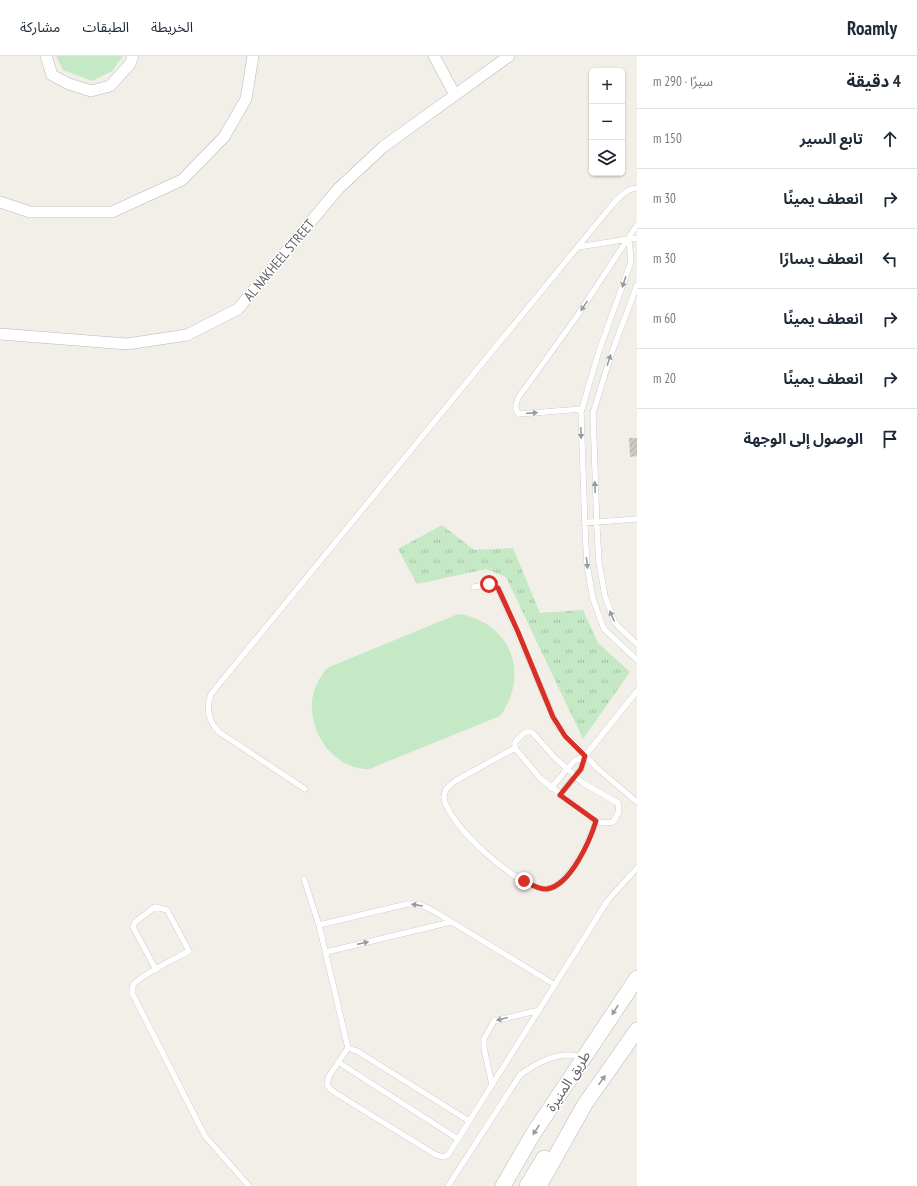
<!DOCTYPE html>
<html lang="ar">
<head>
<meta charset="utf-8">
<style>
	body { margin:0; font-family:"PT Sans Narrow","Noto Sans Arabic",sans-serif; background:#f2f2f3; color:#1f2937; direction:rtl }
	.controls { position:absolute; right:12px; top:12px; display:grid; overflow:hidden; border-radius:6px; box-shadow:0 1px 3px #0004 }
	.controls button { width:36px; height:36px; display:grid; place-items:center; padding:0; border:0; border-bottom:1px solid #e0e1e3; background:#fff; color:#1f2937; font:20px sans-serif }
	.stop { position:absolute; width:12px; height:12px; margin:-9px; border:3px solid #d93025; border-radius:50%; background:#fff }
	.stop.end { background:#d93025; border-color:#fff; box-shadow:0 1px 4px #0008 }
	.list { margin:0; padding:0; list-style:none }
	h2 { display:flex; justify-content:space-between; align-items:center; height:52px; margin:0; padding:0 16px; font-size:17px }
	h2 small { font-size:13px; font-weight:400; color:#747a83 }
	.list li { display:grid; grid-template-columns:26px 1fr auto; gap:12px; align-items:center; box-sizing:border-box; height:60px; padding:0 16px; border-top:1px solid #e0e1e3 }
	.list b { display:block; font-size:15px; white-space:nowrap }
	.list em { font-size:13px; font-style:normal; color:#747a83 }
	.icon { flex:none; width:22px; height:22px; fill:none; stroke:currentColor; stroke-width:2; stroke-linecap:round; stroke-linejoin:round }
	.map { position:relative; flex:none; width:637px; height:1130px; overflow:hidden; direction:ltr }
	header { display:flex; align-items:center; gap:24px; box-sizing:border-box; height:56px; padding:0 20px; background:#fff; border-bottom:1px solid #e0e1e3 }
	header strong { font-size:19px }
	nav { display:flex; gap:22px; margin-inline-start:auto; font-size:14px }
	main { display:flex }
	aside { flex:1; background:#fff }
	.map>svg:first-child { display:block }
</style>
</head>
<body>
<header>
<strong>Roamly</strong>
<nav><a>الخريطة</a><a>الطبقات</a><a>مشاركة</a></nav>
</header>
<main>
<aside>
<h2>4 دقيقة<small>سيرًا · 290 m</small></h2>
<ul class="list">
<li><svg class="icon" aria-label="ahead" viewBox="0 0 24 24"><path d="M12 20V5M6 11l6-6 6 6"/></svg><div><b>تابع السير</b></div><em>150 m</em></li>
<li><svg class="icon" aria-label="right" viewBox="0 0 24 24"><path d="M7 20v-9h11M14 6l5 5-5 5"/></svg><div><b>انعطف يمينًا</b></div><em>30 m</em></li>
<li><svg class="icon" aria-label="left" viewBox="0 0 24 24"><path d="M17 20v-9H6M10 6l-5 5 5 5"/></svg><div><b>انعطف يسارًا</b></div><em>30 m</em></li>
<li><svg class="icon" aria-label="right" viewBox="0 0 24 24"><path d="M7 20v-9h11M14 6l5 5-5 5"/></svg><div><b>انعطف يمينًا</b></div><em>60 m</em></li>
<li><svg class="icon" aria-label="right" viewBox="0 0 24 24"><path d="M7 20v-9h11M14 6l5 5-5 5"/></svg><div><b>انعطف يمينًا</b></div><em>20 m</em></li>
<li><svg class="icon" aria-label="arrive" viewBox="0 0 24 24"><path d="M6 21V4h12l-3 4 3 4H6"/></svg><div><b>الوصول إلى الوجهة</b></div></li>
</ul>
</aside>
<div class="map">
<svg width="637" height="1130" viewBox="0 0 637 1130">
	<defs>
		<pattern id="grass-tufts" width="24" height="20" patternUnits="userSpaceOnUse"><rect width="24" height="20" fill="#c5e8c5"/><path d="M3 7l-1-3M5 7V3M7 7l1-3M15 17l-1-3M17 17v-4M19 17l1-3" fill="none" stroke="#a3c0a4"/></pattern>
		<pattern id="building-hatch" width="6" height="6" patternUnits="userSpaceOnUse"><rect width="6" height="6" fill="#cccac5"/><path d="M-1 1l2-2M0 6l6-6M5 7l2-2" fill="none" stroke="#a9a8a4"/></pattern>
	</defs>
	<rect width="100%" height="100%" fill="#f1efe8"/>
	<path fill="url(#grass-tufts)" d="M442,469L474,494L513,492L540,557L583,554L598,587L630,616L583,683L506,521L486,513L417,528L398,493Z"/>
	<path fill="#c5e8c5" d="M56,0H123L112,15L92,25L63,14Z
		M458,558C510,565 531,618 500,660L369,713C335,713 310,680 312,646C313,633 319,622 327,612Z"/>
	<path fill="url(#building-hatch)" d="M629,382H637V400L630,401Z"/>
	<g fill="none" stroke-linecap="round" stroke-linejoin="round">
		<defs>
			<path id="lane" d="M637,182L629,183L631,206L599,295L581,356L585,472L587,509L593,543L604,573L637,604
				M578,191L629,183
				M637,229L611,299L593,357L597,472L599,507L605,540L615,567L637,588
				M582,353L519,358C514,354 516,348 518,342L575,263L637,169
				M584,467L637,463
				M474,531L489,528L498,532L557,669L597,712L637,746
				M525,676H532L554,701L583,727L618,747L619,756L613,766L602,767L592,763L540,722L515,692V686Z
				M515,692L455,725L446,733C445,736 444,739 444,742C447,768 519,833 545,833C568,833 590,782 596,765
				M551,732L574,705L585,700
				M305,733L219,676C208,665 206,652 211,638L612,149C620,141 626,133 637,132
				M560,739L581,713L585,700L637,635
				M304,823L319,869L348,992L329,1020L327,1028L330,1033L337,1038L436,1099L443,1101L448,1099L608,844L637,812
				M319,869L407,848H419L432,854L555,929
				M326,896L451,866
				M156,914L133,871L135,866L155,851L167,854L189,895C175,903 144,917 134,928C132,930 132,933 132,937L205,1080L249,1130
				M348,992L357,995L469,1065
				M338,1006L458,1083
				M492,1029L484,992V983L494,965L540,954
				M448,1130L520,1019C536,1007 562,993 582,1002"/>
			<path id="street" d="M46,0L52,19L69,28L91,35L110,30L130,8L133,0
				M434,0L455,39
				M0,146L30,156H112L182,124L224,81L246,43L253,0
				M0,278L127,288L187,279L238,253L338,133L383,91L509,0"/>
			<path id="secondary" d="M503,1130L533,1078L637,922
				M527,1130L544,1102
				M539,1130L585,1048L637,974"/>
		</defs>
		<use href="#lane" stroke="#b5b8bc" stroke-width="6"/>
		<use href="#street" stroke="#b5b8bc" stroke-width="12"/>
		<use href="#secondary" stroke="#b6babf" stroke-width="16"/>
		<use href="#lane" stroke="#fff" stroke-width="5.5"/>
		<use href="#street" stroke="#fff" stroke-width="11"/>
		<use href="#secondary" stroke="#fff" stroke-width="15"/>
	</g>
	<defs><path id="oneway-solid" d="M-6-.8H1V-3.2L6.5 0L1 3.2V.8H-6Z"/></defs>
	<g fill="#979a9d">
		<use href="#oneway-solid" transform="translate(624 226) rotate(109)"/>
		<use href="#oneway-solid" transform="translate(584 250) rotate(124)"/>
		<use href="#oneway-solid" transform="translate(609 304) rotate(-72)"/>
		<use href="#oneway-solid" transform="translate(532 357) rotate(-5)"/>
		<use href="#oneway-solid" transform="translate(581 377) rotate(88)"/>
		<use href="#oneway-solid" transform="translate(595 431) rotate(-92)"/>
		<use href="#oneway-solid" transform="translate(587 507) rotate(84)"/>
		<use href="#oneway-solid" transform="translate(612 560) rotate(-113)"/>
		<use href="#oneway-solid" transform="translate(417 849) rotate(-171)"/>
		<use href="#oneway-solid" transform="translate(363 887) rotate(-13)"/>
		<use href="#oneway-solid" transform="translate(615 954) rotate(123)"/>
		<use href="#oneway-solid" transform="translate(502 963) rotate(166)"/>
		<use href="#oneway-solid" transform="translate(602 1024) rotate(-55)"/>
		<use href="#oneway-solid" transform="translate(536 1074) rotate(123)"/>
	</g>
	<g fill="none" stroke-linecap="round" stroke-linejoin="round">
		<path stroke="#d93025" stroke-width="5" d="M489,528L498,532L518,576L553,661L565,680L585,700L581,713L560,739L596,765C590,784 571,829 547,833C540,834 530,828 524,825"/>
	</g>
	<g text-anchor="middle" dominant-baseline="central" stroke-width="3" stroke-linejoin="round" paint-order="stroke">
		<g font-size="14" fill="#5f6368" stroke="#fff">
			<text transform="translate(279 204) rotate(-50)">AL NAKHEEL STREET</text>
			<text transform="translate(568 1025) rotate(-57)">طريق المنيرة</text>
		</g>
	</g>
</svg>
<div class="controls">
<button>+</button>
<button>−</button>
<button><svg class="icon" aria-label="layers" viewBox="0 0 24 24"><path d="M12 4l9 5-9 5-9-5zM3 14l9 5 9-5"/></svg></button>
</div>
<div class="stop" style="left:489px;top:528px"></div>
<div class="stop end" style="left:524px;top:825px"></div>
</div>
</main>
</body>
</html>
